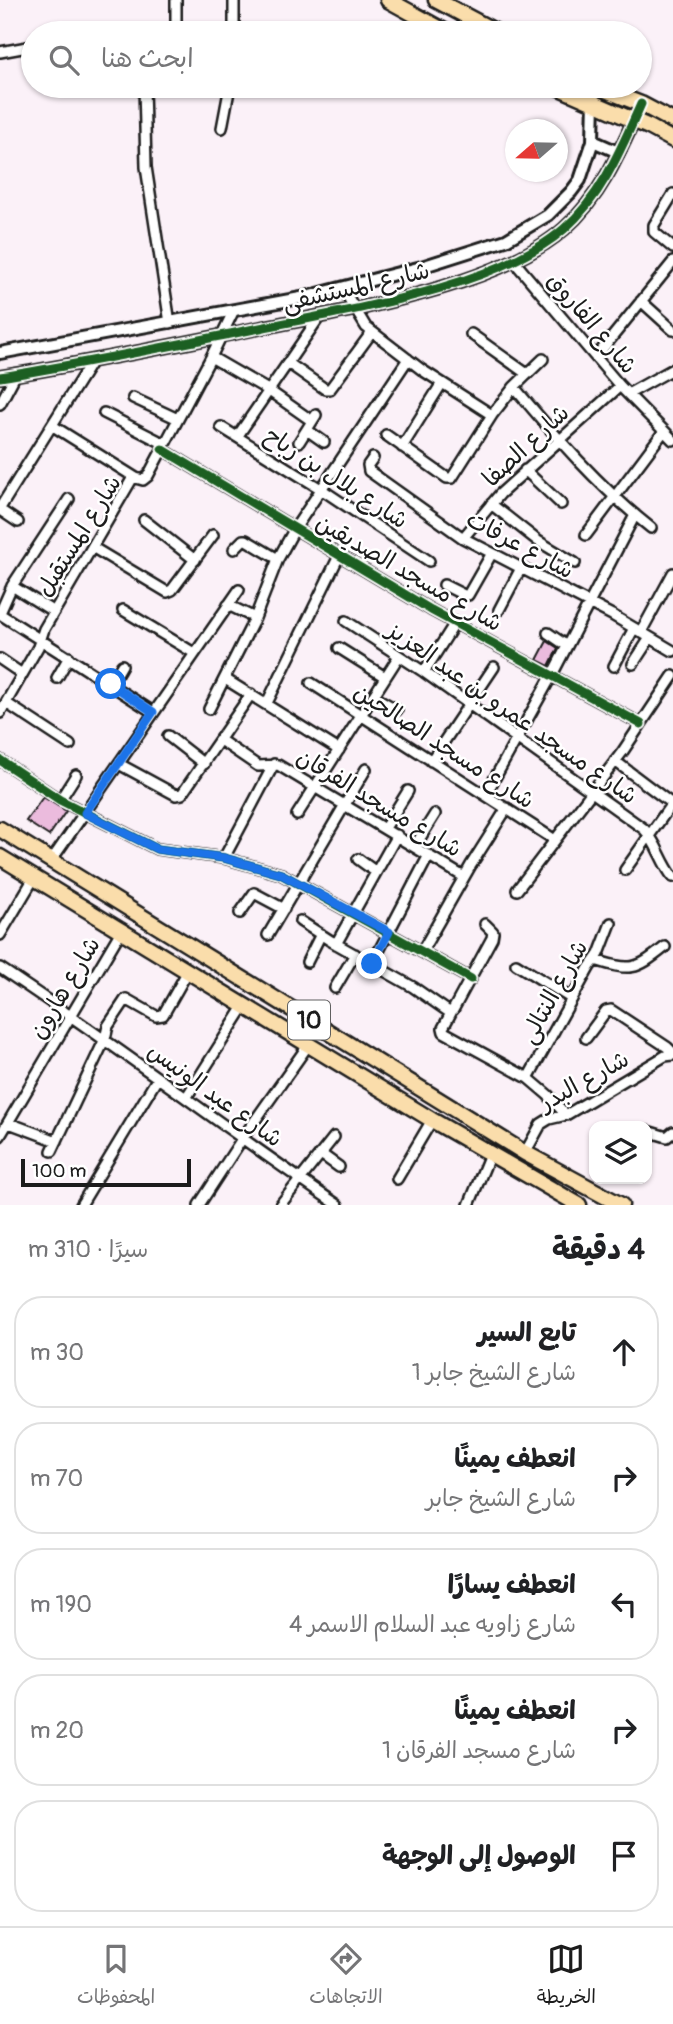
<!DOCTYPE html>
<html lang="ar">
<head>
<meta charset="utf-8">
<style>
	body { margin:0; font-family:Pangolin,"Playpen Sans Arabic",sans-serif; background:#f6f6f6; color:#202124; direction:rtl }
	.controls { position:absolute; right:21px; bottom:21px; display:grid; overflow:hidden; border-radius:14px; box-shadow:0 2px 5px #0004 }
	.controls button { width:63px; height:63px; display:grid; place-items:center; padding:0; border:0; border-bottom:2px solid #e0e0e0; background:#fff; color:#202124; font:35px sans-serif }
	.compass { position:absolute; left:505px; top:119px; width:63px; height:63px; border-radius:50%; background:#fff; box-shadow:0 2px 5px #0004; rotate:250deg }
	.scale { position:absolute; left:21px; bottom:18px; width:170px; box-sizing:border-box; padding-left:7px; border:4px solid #1c1c1c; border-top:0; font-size:19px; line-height:24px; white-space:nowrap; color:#1c1c1c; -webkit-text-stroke:5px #fff; paint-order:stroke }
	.stop { position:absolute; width:21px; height:21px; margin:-16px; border:5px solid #1a73e8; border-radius:50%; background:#fff }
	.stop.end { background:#1a73e8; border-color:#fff; box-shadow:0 2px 7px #0008 }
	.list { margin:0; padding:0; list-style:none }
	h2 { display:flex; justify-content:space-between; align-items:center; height:91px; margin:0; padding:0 28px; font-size:30px }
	h2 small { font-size:23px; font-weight:400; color:#757577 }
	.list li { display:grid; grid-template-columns:46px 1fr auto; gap:21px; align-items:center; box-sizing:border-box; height:112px; margin:0 14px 14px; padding:0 14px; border:2px solid #e0e0e0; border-radius:28px }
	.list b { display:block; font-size:26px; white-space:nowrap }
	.list p { margin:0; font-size:23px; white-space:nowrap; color:#757577 }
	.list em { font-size:23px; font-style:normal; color:#757577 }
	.icon { flex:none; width:38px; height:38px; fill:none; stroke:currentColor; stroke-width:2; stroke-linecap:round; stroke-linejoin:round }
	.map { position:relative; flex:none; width:673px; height:1205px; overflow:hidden; direction:ltr }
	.search { position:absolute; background:#fff; box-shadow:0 2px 5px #0004; left:21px; right:21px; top:21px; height:77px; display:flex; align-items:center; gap:18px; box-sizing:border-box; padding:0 24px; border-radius:38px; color:#757577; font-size:26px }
	.sheet { height:721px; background:#fff }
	nav { display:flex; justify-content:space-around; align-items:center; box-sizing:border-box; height:98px; border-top:2px solid #e0e0e0; background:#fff; font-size:19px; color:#757577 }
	nav a { display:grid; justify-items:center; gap:4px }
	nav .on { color:#1c1c1c }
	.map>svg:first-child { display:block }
</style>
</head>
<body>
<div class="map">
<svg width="673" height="1205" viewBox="0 0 673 1205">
	<rect width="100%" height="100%" fill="#fbf1f8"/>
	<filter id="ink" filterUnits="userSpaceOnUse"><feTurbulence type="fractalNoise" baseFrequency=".0143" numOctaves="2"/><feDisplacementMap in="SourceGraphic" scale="14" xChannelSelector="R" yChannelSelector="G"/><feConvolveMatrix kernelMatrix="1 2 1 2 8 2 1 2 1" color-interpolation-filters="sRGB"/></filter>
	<g filter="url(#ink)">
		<path fill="#ebbbdd" stroke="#1c1c1c" stroke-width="2" d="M547,641L558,648L549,666L537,660Z
			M43,797L66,811L49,836L26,821Z"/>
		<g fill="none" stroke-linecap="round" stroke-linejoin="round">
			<defs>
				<path id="minor" d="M176,0V33
					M234,0V33
					M0,52L33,46
					M144,86L146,167L170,323
					M222,128L230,86
					M673,194L654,225V232L673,248
					M513,260L620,386L673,440
					M343,289L366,327L422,370L492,415
					M641,301L673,330
					M471,334L527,374
					M211,357L268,390L312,421
					M596,357L673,262
					M288,363L325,389H330L372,332
					M514,387C556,437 599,487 651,528
					M628,394L673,369
					M133,398L178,419
					M0,404L16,374
					M104,413L165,444
					M53,426L136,478
					M221,427L321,489L429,561
					M307,430L324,442
					M386,435L447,478H452L492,415L514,387L543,359
					M237,437L320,316
					M299,442L316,415
					M402,447L442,383
					M162,449L431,610L641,724
					M373,458L368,465L369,471L463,538L612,615L673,651
					M525,470L561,504
					M491,504L538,541L575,563
					M0,508L92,361
					M0,510L18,522
					M144,520L195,560
					M586,535L664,431
					M463,538L500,494L620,386
					M92,547L167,592L172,590L213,535
					M234,549L243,540H246L278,559
					M444,585L464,595H468L492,553
					M12,586L54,612
					M228,605L255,618
					M123,610L194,653
					M499,610L521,568
					M0,613L12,586L69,499
					M0,614L153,712
					M346,621L424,672L644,829C657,842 661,862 673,877
					M641,632L673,573
					M548,633L567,646
					M339,648L385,677
					M0,659L22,674
					M633,664L650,638
					M614,666L634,628
					M424,672L455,623
					M57,678L69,657
					M225,679L339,750
					M311,683L555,840
					M111,684L122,665
					M373,696L397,710
					M6,703L70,745
					M267,703L339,556
					M209,709L255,618L278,559L294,530L408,359
					M0,713L38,647L44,629L132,479L136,478L143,480L148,476L211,357L233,312
					M168,736L204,764
					M220,740L258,766L278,765L464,877
					M0,760L60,800L157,849L224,858L281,874L471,979
					M431,761L494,667
					M615,761L672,804
					M119,764L176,795L182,794L251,694
					M486,794L552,675L635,515
					M60,800L76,775
					M297,815L399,656
					M385,828L408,791
					M415,846L435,814
					M224,858L274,764
					M358,859L376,872
					M51,861L239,590
					M625,870L673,802
					M517,890L623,751L673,676
					M240,913L254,893L284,909
					M300,921L331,941L413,987L449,1012L453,1010L492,938L493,932L485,924
					M0,935L34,878
					M268,935L366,769
					M336,944L397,835
					M422,951L471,865L507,808
					M595,960C631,971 635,971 665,947
					M307,962L321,934
					M372,964L429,855
					M516,964L572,999
					M0,968C115,1044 224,1128 338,1205
					M335,988L355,954
					M452,1011L443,1028L444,1032L528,1078L548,1095L566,1115
					M586,1038L606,1011L611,1010L667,1047L673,1053
					M528,1078L589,968L599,954L611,923
					M186,1098L245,1005
					M9,1123L57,1141
					M647,1131L667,1137L673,1132
					M0,1136L121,931
					M52,1151L105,1039L108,1026L126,999L156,1016L163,1015L188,971
					M525,1153L541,1124L549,1119L566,1115L665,1056L673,1055
					M321,1154L339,1167
					M397,1179L432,1120
					M81,1205L157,1079
					M199,1205L242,1139L309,1044
					M280,1205L334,1137
					M469,1205L490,1154"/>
				<path id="tertiary" d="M593,141L618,152
					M0,353L306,297L418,268L506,240L548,215L571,192L580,180L593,141L594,99
					M0,377C87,363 174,345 260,328C348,310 496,288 564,229C602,196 621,149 641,104"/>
				<path id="primary" d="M388,0L448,33
					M436,0L498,33
					M555,86L649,127L673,140
					M595,86L641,104L673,121
					M0,829L525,1153L621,1205
					M0,857L432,1120L579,1205"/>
			</defs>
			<use href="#minor" stroke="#1c1c1c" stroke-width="14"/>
			<use href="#tertiary" stroke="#1c1c1c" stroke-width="16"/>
			<use href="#primary" stroke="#1c1c1c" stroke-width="19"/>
			<use href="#minor" stroke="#fff" stroke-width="9"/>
			<use href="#tertiary" stroke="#fff" stroke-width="10"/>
			<use href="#primary" stroke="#faddab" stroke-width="14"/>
			<defs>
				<path id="cycleway" d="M0,377C87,363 174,345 260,328C348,310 496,288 564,229C602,196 621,149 641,104
					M162,449L431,610L641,724
					M0,760L60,800L157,849L224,858L281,874L471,979"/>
			</defs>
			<use href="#cycleway" stroke="#fff" stroke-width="13"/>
			<use href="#cycleway" stroke="#1b5e20" stroke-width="9"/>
		</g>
	</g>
	<g fill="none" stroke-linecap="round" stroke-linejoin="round" filter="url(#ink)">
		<path stroke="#1a73e8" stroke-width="9" d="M111,684L153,712L85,813L157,849L224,858L281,874L389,932L372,964"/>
	</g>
	<g text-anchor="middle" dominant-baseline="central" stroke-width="5" stroke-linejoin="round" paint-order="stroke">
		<rect fill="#fff" stroke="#606060" stroke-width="2" x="288" y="1000.5" width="42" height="39" rx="5"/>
		<g font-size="23" font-weight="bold" fill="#1c1c1c">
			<text x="309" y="1020">10</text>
		</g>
		<g font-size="24" fill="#1c1c1c" stroke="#fff">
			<text transform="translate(356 287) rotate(-13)">شارع المستشفى</text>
			<text transform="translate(592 323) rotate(50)">شارع الفاروق</text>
			<text transform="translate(526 446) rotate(-43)">شارع الصفا</text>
			<text transform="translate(336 478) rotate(33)">شارع بلال بن رباح</text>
			<text transform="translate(79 536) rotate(-58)">شارع المستقبل</text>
			<text transform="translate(520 545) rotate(28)">شارع عرفات</text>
			<text transform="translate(409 573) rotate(30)">شارع مسجد الصديقين</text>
			<text transform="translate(512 713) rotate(35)">شارع مسجد عمرو بن عبد العزيز</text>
			<text transform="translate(444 746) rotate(33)">شارع مسجد الصالحين</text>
			<text transform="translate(379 803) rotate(31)">شارع مسجد الفرقان</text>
			<text transform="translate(65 988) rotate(-59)">شارع هارون</text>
			<text transform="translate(554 992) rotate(-61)">شارع النتالى</text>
			<text transform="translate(584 1081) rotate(-29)">شارع البدر</text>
			<text transform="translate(215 1095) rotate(36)">شارع عبد الونيس</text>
		</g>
	</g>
</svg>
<div class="controls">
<button><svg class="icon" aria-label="layers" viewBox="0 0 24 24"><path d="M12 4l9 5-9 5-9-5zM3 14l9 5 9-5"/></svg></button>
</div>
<svg class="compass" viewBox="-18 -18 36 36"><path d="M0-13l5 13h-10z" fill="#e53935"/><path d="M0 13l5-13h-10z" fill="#757577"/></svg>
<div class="scale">100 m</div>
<div class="stop" style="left:111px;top:684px"></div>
<div class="stop end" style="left:372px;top:964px"></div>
<div class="search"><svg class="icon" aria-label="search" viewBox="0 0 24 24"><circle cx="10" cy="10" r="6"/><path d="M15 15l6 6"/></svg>ابحث هنا</div>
</div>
<section class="sheet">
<h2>4 دقيقة<small>سيرًا · 310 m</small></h2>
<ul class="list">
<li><svg class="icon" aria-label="ahead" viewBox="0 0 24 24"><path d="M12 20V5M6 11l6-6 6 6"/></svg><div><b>تابع السير</b><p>شارع الشيخ جابر 1</p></div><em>30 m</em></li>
<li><svg class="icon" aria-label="right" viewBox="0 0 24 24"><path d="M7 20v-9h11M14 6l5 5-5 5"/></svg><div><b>انعطف يمينًا</b><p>شارع الشيخ جابر</p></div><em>70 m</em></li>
<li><svg class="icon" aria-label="left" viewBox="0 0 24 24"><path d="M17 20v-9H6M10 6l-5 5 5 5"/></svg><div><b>انعطف يسارًا</b><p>شارع زاويه عبد السلام الاسمر 4</p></div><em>190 m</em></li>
<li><svg class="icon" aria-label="right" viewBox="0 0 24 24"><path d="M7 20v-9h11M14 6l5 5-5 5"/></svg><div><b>انعطف يمينًا</b><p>شارع مسجد الفرقان 1</p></div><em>20 m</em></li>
<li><svg class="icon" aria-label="arrive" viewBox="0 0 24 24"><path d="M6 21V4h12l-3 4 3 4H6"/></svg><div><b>الوصول إلى الوجهة</b></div></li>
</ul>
</section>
<nav>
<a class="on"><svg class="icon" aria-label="map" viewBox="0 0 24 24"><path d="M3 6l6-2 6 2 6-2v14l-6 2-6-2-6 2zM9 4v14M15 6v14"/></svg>الخريطة</a>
<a><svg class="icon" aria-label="directions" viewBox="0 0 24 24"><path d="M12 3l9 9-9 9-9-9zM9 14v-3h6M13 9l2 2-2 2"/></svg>الاتجاهات</a>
<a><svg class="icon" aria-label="saved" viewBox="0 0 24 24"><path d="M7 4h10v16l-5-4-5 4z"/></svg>المحفوظات</a>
</nav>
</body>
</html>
